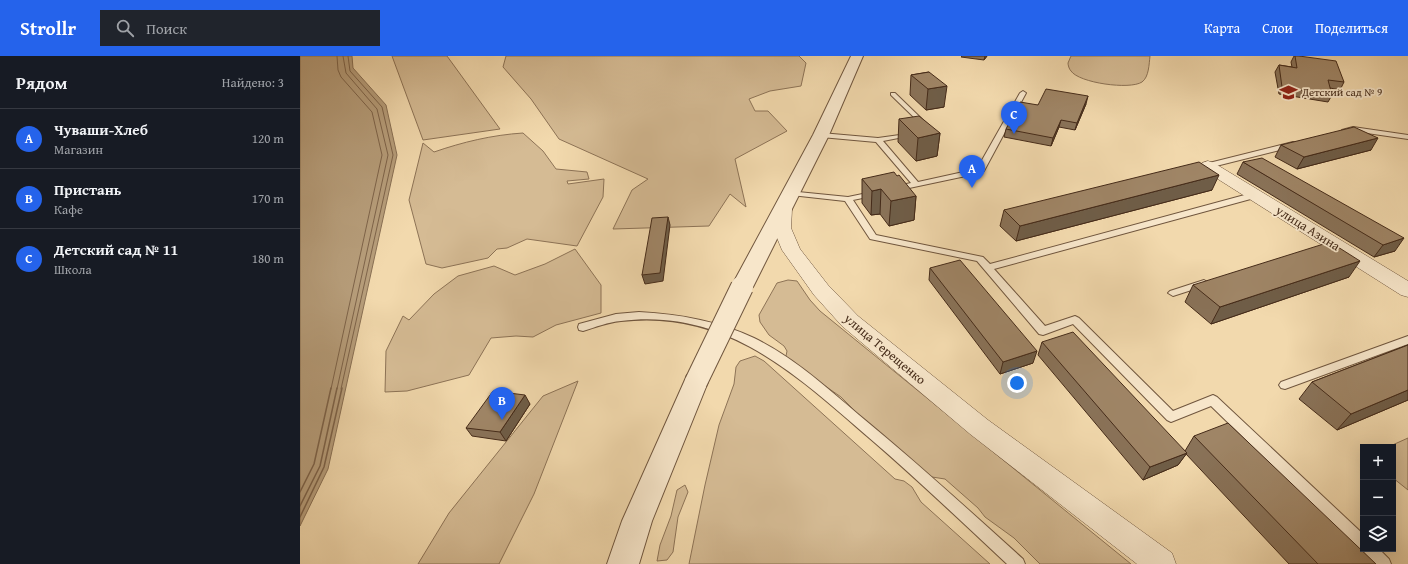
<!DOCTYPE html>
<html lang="ru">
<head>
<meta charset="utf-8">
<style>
	body { margin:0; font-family:"Gentium Book Plus",serif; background:#20242c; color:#f1f3f6 }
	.controls { position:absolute; right:12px; bottom:12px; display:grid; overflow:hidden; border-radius:0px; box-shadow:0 4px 16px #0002 }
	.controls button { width:36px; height:36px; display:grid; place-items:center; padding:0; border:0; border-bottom:1px solid #363941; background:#171b24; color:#f1f3f6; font:20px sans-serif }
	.you { position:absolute; left:717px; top:327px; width:14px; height:14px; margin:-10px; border:3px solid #fff; border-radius:50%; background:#1a73e8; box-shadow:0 0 0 6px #1a73e833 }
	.badge { display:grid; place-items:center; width:26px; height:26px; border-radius:50%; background:#2563eb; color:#fff; font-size:13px; font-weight:700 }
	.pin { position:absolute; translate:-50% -33px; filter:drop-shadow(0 1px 2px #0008) }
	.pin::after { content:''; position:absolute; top:21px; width:14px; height:12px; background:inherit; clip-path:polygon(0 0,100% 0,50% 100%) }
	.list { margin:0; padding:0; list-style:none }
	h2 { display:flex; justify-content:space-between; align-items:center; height:52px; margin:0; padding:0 16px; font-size:17px }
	h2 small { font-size:13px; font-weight:400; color:#9ea1a6 }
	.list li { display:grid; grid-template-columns:26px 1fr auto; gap:12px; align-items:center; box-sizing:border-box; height:60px; padding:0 16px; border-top:1px solid #363941 }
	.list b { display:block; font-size:15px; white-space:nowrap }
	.list p { margin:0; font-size:13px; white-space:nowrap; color:#9ea1a6 }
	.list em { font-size:13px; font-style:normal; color:#9ea1a6 }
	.icon { flex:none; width:22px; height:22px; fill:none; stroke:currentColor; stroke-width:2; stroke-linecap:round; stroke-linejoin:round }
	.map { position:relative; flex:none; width:1108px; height:508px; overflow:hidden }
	header { display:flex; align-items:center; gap:24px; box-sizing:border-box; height:56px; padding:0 20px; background:#2563eb; color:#fff }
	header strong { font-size:19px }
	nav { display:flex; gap:22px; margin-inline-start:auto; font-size:14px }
	.search { width:280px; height:36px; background:#20242c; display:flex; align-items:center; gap:10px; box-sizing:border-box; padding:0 14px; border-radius:0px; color:#9ea1a6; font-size:15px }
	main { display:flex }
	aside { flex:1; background:#171b24 }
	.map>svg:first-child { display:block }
</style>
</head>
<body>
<header>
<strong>Strollr</strong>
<div class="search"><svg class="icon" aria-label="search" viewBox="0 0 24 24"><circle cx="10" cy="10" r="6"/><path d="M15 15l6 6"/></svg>Поиск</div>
<nav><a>Карта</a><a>Слои</a><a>Поделиться</a></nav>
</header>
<main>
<aside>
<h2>Рядом<small>Найдено: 3</small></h2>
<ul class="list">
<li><span class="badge">A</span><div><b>Чуваши-Хлеб</b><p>Магазин</p></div><em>120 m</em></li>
<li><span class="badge">B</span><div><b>Пристань</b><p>Кафе</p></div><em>170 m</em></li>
<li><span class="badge">C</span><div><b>Детский сад № 11</b><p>Школа</p></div><em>180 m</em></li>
</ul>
</aside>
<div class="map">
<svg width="1108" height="508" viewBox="0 0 1108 508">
	<rect width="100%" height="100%" fill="#f2d9ad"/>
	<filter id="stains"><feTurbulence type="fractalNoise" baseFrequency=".005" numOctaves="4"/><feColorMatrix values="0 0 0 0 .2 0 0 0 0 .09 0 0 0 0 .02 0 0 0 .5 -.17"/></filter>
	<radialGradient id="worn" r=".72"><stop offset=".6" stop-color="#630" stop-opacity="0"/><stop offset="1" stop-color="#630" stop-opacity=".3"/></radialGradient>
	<path fill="#d5bb94" stroke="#8d7356" d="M92,0H147L200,73L123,84Z
		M206,0H499L506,7L501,30L470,35L449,43L455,55H468L487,75L435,103L446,151L430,138L409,170L313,173L332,134L348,123L259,83L231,43L203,11Z
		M771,0H850C849,8 849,21 842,26C830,34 779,27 771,15C769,13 768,9 768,7Z
		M223,77L243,95L256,113L287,116L289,123L267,125L268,128L304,123L303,141L277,190L227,183L207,192L197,193L188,202L142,212L126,208L109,144L123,87L134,96C163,86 192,79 223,77Z
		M275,193L301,229V257L256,269L233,281L216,280L191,282L169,319L107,335L85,336L86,295L103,260L109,264L134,238L158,220L194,210L215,219L245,208Z
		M488,224L497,225L510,244L520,255L831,508H740L714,482L685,461L678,452L645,423L632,421L624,416L562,362L541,341L489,305L486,300L487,295L484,290L469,279L460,266L459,259L477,227Z
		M455,300L464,305L595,423L604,425L612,431L621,446L690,508H389L405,429L419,369L434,328L436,311L440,305Z
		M278,325L234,438L199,508H118L149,457L243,340Z
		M1108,382V434L1093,422V391H1088Z
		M385,429L388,436L378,461L373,496L367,504L357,505L360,489L371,460L377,434Z"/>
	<path fill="#b79e7b" stroke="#897054" d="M0,0H52L53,12L86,49L97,99L28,413L0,470Z"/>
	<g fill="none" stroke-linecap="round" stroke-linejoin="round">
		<path stroke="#7e644a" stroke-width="1" d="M31,333L82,99L72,56L41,21L38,14L37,0
			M37,333L88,99L77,53L46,17L43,0
			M41,333L93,99L82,51L50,15L48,0"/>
		<path stroke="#7e644a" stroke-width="1.5" d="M0,436L14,408L31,332
			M0,450L20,410L37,332
			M0,461L24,411L42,332"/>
		<defs>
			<path id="service" d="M723,35L726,37L684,115L680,117L595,135L591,133L592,131L611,127L576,86L521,81L518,79L521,77L578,82L614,77V79L583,85L618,126L677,113L720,37Z
				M591,37H595L628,69V71H624L591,39Z
				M1053,71L1108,79V83L1053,75L1045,76L1042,74Z
				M993,86L997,88L996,90L908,112L904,110L905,108Z
				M488,135L548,141L577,135V139L553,144L576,179L683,201L690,208L952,137H958V141L694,213L745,270L775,260L779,262L873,355L913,339L917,341L1063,478V493H1079L1089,503L1091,508H1074L1063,495L1058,493L911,350L871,366L867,364L773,268L743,279L739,278L677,205L570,183L545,145L491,139L487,137Z
				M904,224L909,227L907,229L873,240L868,237L870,235Z
				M339,256C379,258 418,265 454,282C493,301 526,331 559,359C615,405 669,454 723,503L725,508H707C661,465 615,421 567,380C494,317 425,252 321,265C308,266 296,271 283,275L279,274L278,271L279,268L316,258Z
				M1108,280V288L985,333L981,332L979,329L981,326Z"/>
			<path id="minor" d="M908,105L914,107L1108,225V241L1101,239L902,113L900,110L902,107Z
				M483,148L489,149L492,153L491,172L500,193L528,229L558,260L688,364L872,497L876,508H837L670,378L542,270L514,239L482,194L473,172L474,153L477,149Z"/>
			<path id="tertiary" d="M551,0H563L529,79L453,231L449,236L442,238L435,236L431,231L513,79Z
				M396,316L405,319L408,326L352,465L339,508H307L322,465L384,326L387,319Z"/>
		</defs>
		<use href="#service" stroke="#70563e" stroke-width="2"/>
		<use href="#minor" stroke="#70563e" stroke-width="1"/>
		<use href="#tertiary" stroke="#70563e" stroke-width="2"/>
		<use href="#service" fill="#f7e6ca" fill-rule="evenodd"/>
		<use href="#minor" fill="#f7e6ca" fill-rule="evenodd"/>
		<use href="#tertiary" fill="#f7e6ca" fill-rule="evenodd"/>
		<defs>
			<path id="tertiary-bridge" d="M396,326L442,231"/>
		</defs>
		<use href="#tertiary-bridge" stroke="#70563e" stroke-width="24" stroke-linecap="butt"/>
		<use href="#tertiary-bridge" stroke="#f7e6ca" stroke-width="22"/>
	</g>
	<path fill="#897258" stroke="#452b19" d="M662,0H687L684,4L661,1Z
		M994,0H999L1044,26L1040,34L1030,32L1032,39L1028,46L979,38L975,16L979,9L992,11L991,6Z
		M629,16L644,51L626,54L610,39L611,19Z
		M786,48L775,74L759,71L751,90L704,81L706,73L738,49Z
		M599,63L640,77L637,100L616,105L598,86Z
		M981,89L1071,94L997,113L975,101Z
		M943,106L1095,195L1074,201L937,118Z
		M562,123L616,140L614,164L589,170L580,158L571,159L562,147Z
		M912,134L716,185L700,170L704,154Z
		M630,212L733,307L700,318L629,224Z
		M1049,221L911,268L885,246L893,229Z
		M742,286L885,395L894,380L1076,508H989L886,398L878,409L843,424L738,299Z
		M1108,289V344L1037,374L999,343L1012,326Z
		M230,348L206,385L172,380L166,372Z"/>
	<path fill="#6f5d47" stroke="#452b19" d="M685,0H687L684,4Z
		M647,30L644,51L626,54L628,33Z
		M788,40L786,48L775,74L777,67Z
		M761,64L759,71L751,90L753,82Z
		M640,77L637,100L616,105L618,82Z
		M1078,82L1071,94L997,113L1004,101Z
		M919,119L912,134L716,185L720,170Z
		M581,133L580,158L571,159L572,135Z
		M616,140L614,164L589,170L591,145Z
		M368,161L370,169L363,225L345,228L342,219Z
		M1104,182L1095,195L1074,201L1083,189Z
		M1060,205L1049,221L911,268L920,251Z
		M737,295L733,307L700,318L703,306Z
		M1108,334V344L1037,374L1051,358Z
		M225,339L230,348L206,385L200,376Z
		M887,397L878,409L843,424L850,411Z"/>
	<path fill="#9f8566" stroke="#452b19" d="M995,0H999L1036,5L1044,26L1028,24L1032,39L982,31L979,9L997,12Z
		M629,16L647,30L628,33L611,19Z
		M746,33L788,40L777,67L761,64L753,82L706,73L720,46L738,49Z
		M619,60L640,77L618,82L599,63Z
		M1054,71L1078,82L1004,101L981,89Z
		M962,102L1104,182L1083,189L943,106Z
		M899,106L919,119L720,170L704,154Z
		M594,116L597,120L599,119L616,140L591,145L581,133L572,135L562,123Z
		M368,161L360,217L342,219L352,162Z
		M1030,186L1060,205L920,251L893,229Z
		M660,204L737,295L703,306L630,212Z
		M773,276L887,397L850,411L742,286Z
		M1108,289V334L1051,358L1012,326Z
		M193,335L225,339L200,376L166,372Z
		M928,367L1076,508H1018L894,380Z"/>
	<defs>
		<symbol id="school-bare" viewBox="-9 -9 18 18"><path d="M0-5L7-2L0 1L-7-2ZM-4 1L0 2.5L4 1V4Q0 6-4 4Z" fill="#8f2418" stroke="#f7e6ca" stroke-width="2.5" paint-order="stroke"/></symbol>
	</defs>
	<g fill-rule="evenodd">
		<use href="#school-bare" x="976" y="24" width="25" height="25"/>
	</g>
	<g text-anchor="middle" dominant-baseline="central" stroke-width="3.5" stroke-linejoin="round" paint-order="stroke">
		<g font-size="11" fill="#452b19" stroke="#f7e6ca" text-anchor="start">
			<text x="1002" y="36">Детский сад № 9</text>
		</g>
		<g font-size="13" fill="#452b19" stroke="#f7e6ca">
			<text transform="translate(1008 172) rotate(32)">улица Азина</text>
			<text transform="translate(585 293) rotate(40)">улица Терещенко</text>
		</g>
	</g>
	<rect width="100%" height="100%" filter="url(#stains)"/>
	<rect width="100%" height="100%" fill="url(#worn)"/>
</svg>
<div class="controls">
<button>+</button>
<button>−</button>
<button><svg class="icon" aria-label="layers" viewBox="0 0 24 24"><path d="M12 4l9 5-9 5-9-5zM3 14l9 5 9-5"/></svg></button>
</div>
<div class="you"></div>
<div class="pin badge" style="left:672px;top:132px">A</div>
<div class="pin badge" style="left:202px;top:364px">B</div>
<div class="pin badge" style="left:714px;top:78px">C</div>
</div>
</main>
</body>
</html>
